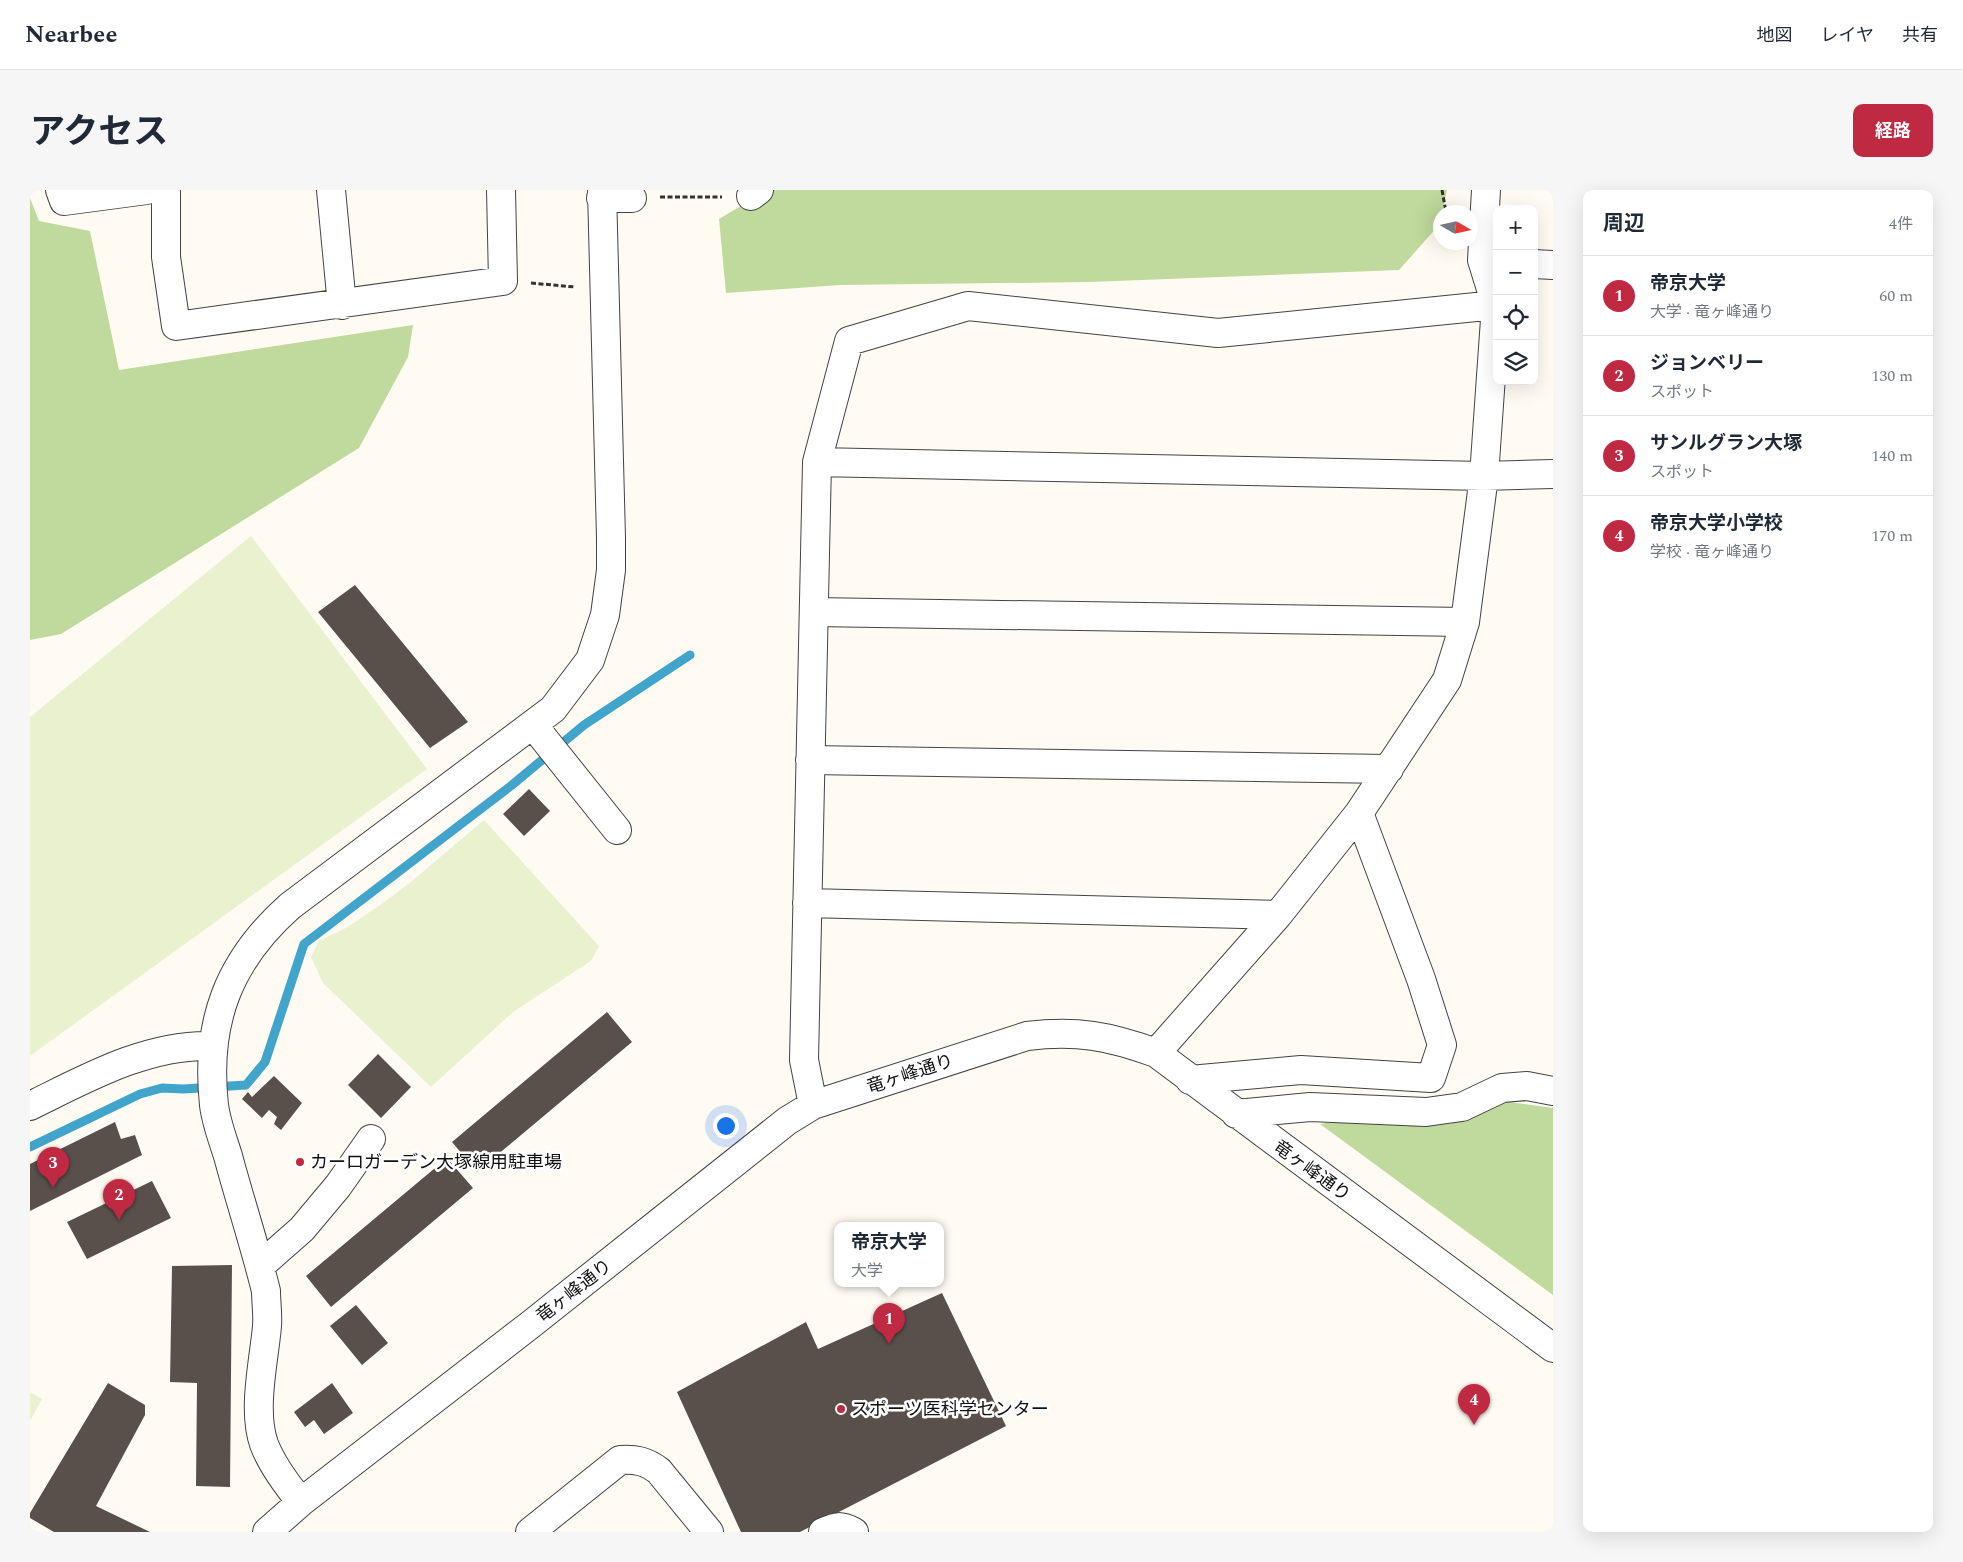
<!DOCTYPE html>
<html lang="ja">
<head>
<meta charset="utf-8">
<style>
	body { margin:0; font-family:Spectral,"Noto Sans JP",serif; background:#f6f6f7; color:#1f2937 }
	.controls { position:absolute; right:15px; top:15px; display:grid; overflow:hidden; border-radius:10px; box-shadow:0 5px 20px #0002 }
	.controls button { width:45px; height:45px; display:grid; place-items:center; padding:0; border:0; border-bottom:1px solid #e0e1e3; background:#fff; color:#1f2937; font:25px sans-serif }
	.compass { position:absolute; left:1403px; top:15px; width:45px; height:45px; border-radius:50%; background:#fff; box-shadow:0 5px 20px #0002; rotate:99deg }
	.you { position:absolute; left:695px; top:935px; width:18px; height:18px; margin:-12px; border:4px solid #fff; border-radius:50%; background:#1a73e8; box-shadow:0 0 0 8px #1a73e833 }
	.badge { display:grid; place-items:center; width:32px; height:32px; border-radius:50%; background:#bf2942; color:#fff; font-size:16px; font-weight:700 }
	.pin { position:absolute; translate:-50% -41px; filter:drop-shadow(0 1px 2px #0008) }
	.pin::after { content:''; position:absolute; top:26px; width:18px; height:15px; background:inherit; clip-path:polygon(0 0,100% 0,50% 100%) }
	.popup { position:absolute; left:804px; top:1032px; width:110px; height:65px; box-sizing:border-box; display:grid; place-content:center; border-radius:10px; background:#fff; filter:drop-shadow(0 1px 4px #0005); font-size:16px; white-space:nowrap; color:#747a83 }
	.popup b { font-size:19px; color:#1f2937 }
	.popup::after { content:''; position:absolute; left:50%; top:100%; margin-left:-10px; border:10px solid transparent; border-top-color:#fff }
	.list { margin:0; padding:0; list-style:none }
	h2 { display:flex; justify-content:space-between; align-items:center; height:65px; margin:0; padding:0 20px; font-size:21px }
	h2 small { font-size:16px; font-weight:400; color:#747a83 }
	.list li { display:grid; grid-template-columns:32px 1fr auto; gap:15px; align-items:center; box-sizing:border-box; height:80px; padding:0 20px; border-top:1px solid #e0e1e3 }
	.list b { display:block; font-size:19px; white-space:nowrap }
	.list p { margin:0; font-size:16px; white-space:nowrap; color:#747a83 }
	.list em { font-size:16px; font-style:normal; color:#747a83 }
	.icon { flex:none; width:28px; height:28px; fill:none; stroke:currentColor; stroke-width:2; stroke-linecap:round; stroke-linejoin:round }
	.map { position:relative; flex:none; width:1523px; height:1342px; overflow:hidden; border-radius:10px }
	header { display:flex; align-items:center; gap:30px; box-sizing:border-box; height:70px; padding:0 25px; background:#fff; border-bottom:1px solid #e0e1e3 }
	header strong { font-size:24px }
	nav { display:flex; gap:28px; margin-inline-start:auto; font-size:18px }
	.intro { display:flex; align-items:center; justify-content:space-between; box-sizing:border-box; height:120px; padding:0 30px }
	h1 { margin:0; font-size:35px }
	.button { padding:12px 22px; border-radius:10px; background:#bf2942; color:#fff; font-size:18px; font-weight:700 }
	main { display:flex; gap:30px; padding:0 30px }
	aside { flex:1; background:#fff; border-radius:10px; box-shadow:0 5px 20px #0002 }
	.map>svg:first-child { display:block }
</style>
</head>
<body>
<header>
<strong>Nearbee</strong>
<nav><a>地図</a><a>レイヤ</a><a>共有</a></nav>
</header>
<div class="intro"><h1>アクセス</h1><a class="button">経路</a></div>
<main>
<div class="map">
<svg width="1523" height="1342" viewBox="0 0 1523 1342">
	<rect width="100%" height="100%" fill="#fffbf3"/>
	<path fill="#bfda9c" d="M738,0H1417L1412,22H1410V34L1369,80L1059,92L810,95L696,103L689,29Z
		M0,8L9,31L60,41L89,180L383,135L378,167L329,258L31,444L0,450Z
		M1472,911L1523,918V1105L1290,934L1322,929L1420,934Z"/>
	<path fill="#e9f1ce" d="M221,346L397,579L0,866V527Z
		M454,630L569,756L561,771L483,822L401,897L293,793L281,767L289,751L316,738L353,713L382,691Z
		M0,1202L12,1209L0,1231Z"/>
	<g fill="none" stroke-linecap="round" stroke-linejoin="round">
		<path stroke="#41a4cb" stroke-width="9" d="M0,957L110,904L132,898L153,899L216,895L235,872L274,754L482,595L554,535L660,465"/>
	</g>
	<path fill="#59504c" d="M325,395L438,532L400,558L288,422Z
		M499,599L520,621L494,646L473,624Z
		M577,822L602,852L447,982L422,952Z
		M348,864L381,897L351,928L318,895Z
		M244,886L272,913L251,940L244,934L247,927L239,920L232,928L212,909L218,902L222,907Z
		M85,932L91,949L105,945L112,965L0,1021V974Z
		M417,968L443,998L301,1117L276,1086Z
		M122,991L141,1028L57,1069L37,1032Z
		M202,1075L200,1297L166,1296L167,1193L140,1192L142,1076Z
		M912,1103L976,1236L770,1342H711L647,1202L776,1132L788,1159Z
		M326,1115L358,1153L332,1175L300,1136Z
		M78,1193L115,1215V1225L66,1316L120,1342H24L0,1328V1323Z
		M302,1193L323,1223L294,1244L284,1230L275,1237L264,1222Z"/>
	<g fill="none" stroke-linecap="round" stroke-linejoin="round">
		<defs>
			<path id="minor" d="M30,0L34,11L117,0
				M136,0V67L146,136L473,91L471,0
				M301,0L312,115
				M721,6L729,0
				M571,8H602
				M1504,74L1523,75
				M787,272L1454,286L1523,284
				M784,422L1435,432
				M503,535L587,640
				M780,570L1359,579
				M777,713L1248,725
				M1126,863L1248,725L1329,623L1417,490L1435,432L1454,286L1466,115L1452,70L1456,0
				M1160,890L1271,880L1401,888L1412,855L1391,789L1329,623
				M783,915L774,870L787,272L819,151L938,116L1188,143L1466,115
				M0,916C57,888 117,854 182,856
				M1206,924L1280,917L1396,922L1432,917L1472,898L1497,896L1523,901
				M230,1076L272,1039L308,996L341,949
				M271,1312C257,1295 242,1275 234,1254C222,1220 234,1171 237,1136C238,1124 236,1113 236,1101C225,1056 210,1011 198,966C193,950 186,932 184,915C175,833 198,771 260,716L523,519L560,470L575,425L581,380V348L572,0
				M237,1342L271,1312L500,1135L757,931L783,915L997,846C1047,840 1079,846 1126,863L1523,1158
				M500,1342L590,1270C606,1269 616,1271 629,1281L679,1342
				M793,1342C807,1336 810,1335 824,1342"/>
		</defs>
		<use href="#minor" stroke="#434343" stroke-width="30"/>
		<path stroke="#323232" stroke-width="3" stroke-dasharray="5 2.5" stroke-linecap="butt" d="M1412,0L1416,22
			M630,7H692
			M501,93L545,97"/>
		<use href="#minor" stroke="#fff" stroke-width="28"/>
	</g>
	<g fill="#bf2942" stroke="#fff" stroke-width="2">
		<circle cx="270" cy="972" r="5"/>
		<circle cx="811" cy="1219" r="5"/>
	</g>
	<g text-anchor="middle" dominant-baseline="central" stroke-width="5" stroke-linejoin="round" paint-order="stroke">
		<g font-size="18" fill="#101010" stroke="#fff">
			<text transform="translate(880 884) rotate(-18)">竜ヶ峰通り</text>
			<text transform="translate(1282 981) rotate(36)">竜ヶ峰通り</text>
			<text transform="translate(544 1101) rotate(-38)">竜ヶ峰通り</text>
		</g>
		<g font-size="18" fill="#101010" stroke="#fff" text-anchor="start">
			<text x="280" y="972">カーロガーデン大塚線用駐車場</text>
			<text x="821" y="1219">スポーツ医科学センター</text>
		</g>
	</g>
</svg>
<div class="controls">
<button>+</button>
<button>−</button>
<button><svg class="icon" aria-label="locate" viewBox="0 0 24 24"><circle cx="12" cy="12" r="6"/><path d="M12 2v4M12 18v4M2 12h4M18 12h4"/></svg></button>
<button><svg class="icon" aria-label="layers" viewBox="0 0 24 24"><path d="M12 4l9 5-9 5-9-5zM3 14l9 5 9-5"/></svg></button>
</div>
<svg class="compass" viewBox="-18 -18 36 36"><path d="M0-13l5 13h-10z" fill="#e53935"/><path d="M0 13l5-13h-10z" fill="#747a83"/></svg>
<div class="you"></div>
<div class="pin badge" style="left:859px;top:1154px">1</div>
<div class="popup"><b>帝京大学</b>大学</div>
<div class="pin badge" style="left:89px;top:1030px">2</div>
<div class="pin badge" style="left:23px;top:998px">3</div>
<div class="pin badge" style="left:1444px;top:1235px">4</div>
</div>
<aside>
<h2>周辺<small>4件</small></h2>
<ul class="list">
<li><span class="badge">1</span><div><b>帝京大学</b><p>大学 · 竜ヶ峰通り</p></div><em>60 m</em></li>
<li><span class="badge">2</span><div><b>ジョンベリー</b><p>スポット</p></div><em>130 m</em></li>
<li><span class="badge">3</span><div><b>サンルグラン大塚</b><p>スポット</p></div><em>140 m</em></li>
<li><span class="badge">4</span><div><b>帝京大学小学校</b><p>学校 · 竜ヶ峰通り</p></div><em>170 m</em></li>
</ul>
</aside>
</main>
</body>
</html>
